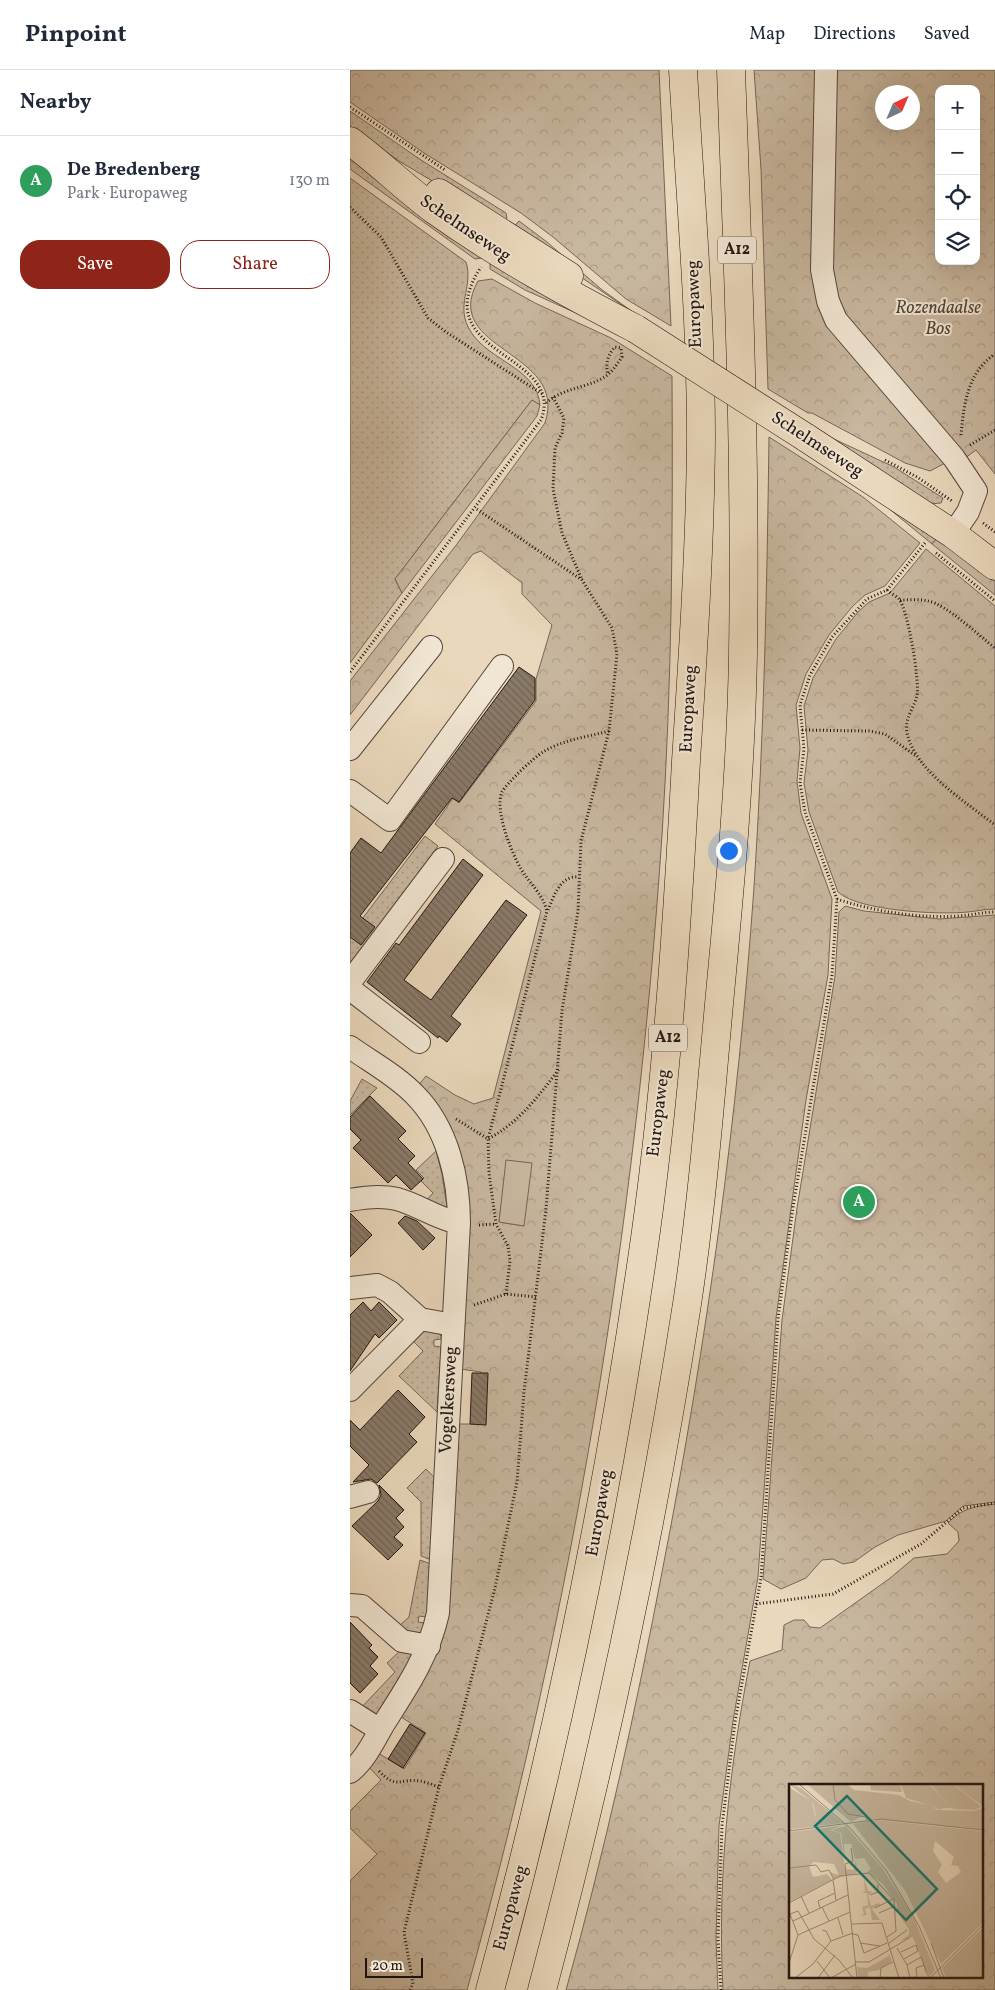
<!DOCTYPE html>
<html lang="en">
<head>
<meta charset="utf-8">
<style>
	body { margin:0; font-family:Vollkorn,serif; background:#f6f6f7; color:#1f2937 }
	.controls { position:absolute; right:15px; top:15px; display:grid; overflow:hidden; border-radius:10px; box-shadow:0 5px 20px #0002 }
	.controls button { width:45px; height:45px; display:grid; place-items:center; padding:0; border:0; border-bottom:1px solid #e0e1e3; background:#fff; color:#1f2937; font:25px sans-serif }
	.compass { position:absolute; left:525px; top:15px; width:45px; height:45px; border-radius:50%; background:#fff; box-shadow:0 5px 20px #0002; rotate:44deg }
	.scale { position:absolute; left:15px; bottom:12px; width:58px; box-sizing:border-box; padding-left:5px; border:2px solid #221510; border-top:0; font-size:14px; line-height:18px; white-space:nowrap; color:#221510; -webkit-text-stroke:4px #f1e6d3; paint-order:stroke }
	.you { position:absolute; left:378px; top:780px; width:18px; height:18px; margin:-12px; border:4px solid #fff; border-radius:50%; background:#1a73e8; box-shadow:0 0 0 8px #1a73e833 }
	.badge { display:grid; place-items:center; width:32px; height:32px; border-radius:50%; background:#8f2418; color:#fff; font-size:16px; font-weight:700 }
	.pin { position:absolute; translate:-50% -50%; border:2px solid #fff; box-shadow:0 1px 5px #0006 }
	.list { margin:0; padding:0; list-style:none }
	h2 { display:flex; justify-content:space-between; align-items:center; height:65px; margin:0; padding:0 20px; font-size:21px }
	h2 small { font-size:16px; font-weight:400; color:#747a83 }
	.list li { display:grid; grid-template-columns:32px 1fr auto; gap:15px; align-items:center; box-sizing:border-box; height:90px; padding:0 20px; border-top:1px solid #e0e1e3 }
	.list b { display:block; font-size:19px; white-space:nowrap }
	.list p { margin:0; font-size:16px; white-space:nowrap; color:#747a83 }
	.list em { font-size:16px; font-style:normal; color:#747a83 }
	.actions { display:flex; gap:10px; padding:15px 20px }
	.actions a { flex:1; padding:11px 0; border:1px solid #8f2418; border-radius:20px; text-align:center; font-size:18px; color:#8f2418 }
	.actions .main { background:#8f2418; color:#fff }
	.icon { flex:none; width:28px; height:28px; fill:none; stroke:currentColor; stroke-width:2; stroke-linecap:round; stroke-linejoin:round }
	.map { position:relative; flex:none; width:645px; height:1920px; overflow:hidden }
	header { display:flex; align-items:center; gap:30px; box-sizing:border-box; height:70px; padding:0 25px; background:#fff; border-bottom:1px solid #e0e1e3 }
	header strong { font-size:24px }
	nav { display:flex; gap:28px; margin-inline-start:auto; font-size:18px }
	main { display:flex }
	aside { flex:1; background:#fff }
	.map>svg:first-child { display:block }
</style>
</head>
<body>
<header>
<strong>Pinpoint</strong>
<nav><a>Map</a><a>Directions</a><a>Saved</a></nav>
</header>
<main>
<aside>
<h2>Nearby<small></small></h2>
<ul class="list">
<li><span class="badge" style="background:#2e9e5b">A</span><div><b>De Bredenberg</b><p>Park · Europaweg</p></div><em>130 m</em></li>
</ul>
<div class="actions"><a class="main">Save</a><a>Share</a></div>
</aside>
<div class="map">
<svg width="645" height="1920" viewBox="0 0 645 1920">
	<defs>
		<pattern id="grass-dots" width="8" height="8" patternUnits="userSpaceOnUse" patternTransform="scale(1.25)"><rect width="8" height="8" fill="#c8b79f"/><path d="M2 2h.1M6 6h.1" fill="none" stroke="#ac9c88" stroke-width="1.8" stroke-linecap="round"/></pattern>
		<pattern id="forest-crowns" width="20" height="18" patternUnits="userSpaceOnUse" patternTransform="scale(1.25)"><rect width="20" height="18" fill="#c8b79f"/><path d="M2 6a3 3 0 1 1 6 0M12 15a3 3 0 1 1 6 0" fill="none" stroke="#ac9c88"/></pattern>
		<pattern id="building-back-hatch" width="6" height="6" patternUnits="userSpaceOnUse" patternTransform="scale(1.25)"><rect width="6" height="6" fill="#8a7a69"/><path d="M-1 5l2 2M0 0l6 6M5-1l2 2" fill="none" stroke="#706355"/></pattern>
	</defs>
	<rect width="100%" height="100%" fill="#ead8bc"/>
	<filter id="stains"><feTurbulence type="fractalNoise" baseFrequency=".004" numOctaves="4"/><feColorMatrix values="0 0 0 0 .2 0 0 0 0 .09 0 0 0 0 .02 0 0 0 .5 -.17"/></filter>
	<radialGradient id="worn" r=".72"><stop offset=".6" stop-color="#630" stop-opacity="0"/><stop offset="1" stop-color="#630" stop-opacity=".3"/></radialGradient>
	<path fill="url(#grass-dots)" stroke="#756658" d="M0,41L71,90L156,143L157,149L154,154L49,91L0,56Z
		M0,83L132,188L125,189L0,99Z
		M0,108L116,192C124,217 104,236 121,262C139,291 187,298 190,335L182,330L45,509L52,523L0,593Z
		M169,151L197,172L251,219L287,245L161,160Z
		M140,192L235,247L175,220L140,199Z
		M465,357L484,369L544,397L593,428L591,433L579,434Z
		M537,437L588,467L582,474Z
		M75,766L88,776L0,893V865Z
		M12,1009L27,1018L0,1045V1031Z
		M86,1081L92,1104L97,1137L93,1140L74,1133L83,1123L71,1111L74,1108L66,1100Z
		M74,1259L87,1262L91,1266V1269L84,1270V1276L91,1277L87,1342L49,1306L73,1281L63,1271Z
		M76,1399L85,1408L81,1490L71,1486V1432L57,1418Z
		M70,1490L81,1494L77,1547L69,1546L68,1552L75,1553L74,1560L69,1563H57L49,1556L59,1547Z
		M52,1579L65,1582L26,1645L9,1640L45,1602L37,1593Z"/>
	<path fill="url(#forest-crowns)" stroke="#756658" fill-rule="evenodd" d="M0,0H309L321,256L276,229L203,167L171,143L74,83L0,32Z
		M404,0H472L469,214L601,390L580,401L555,393L462,343H458L418,319L411,99Z
		M480,0H645V404L626,380L611,391L490,248L477,215ZM589,19H626V191H589ZM532,22H562V52H532Z
		M142,209L185,233L261,268L322,306C323,459 322,612 312,765C286,1155 222,1543 117,1920H0V1811L27,1784L0,1758V1741L31,1710L17,1695L25,1681L54,1699L76,1663L48,1645L77,1597L107,1354H130L131,1302L110,1299L116,1126L67,1017L76,1006L105,1025L124,1034L143,1028L191,841L85,754L103,728L109,733L186,631V609L202,555L172,524V513L131,481L123,484L0,645V611L107,474L195,353C219,280 89,281 128,211ZM157,1090L174,1156L149,1152Z
		M182,330L190,335L187,346L52,523L45,509Z
		M419,367L513,427L570,473L535,516L515,525L502,537L479,565L456,604L446,635L450,678L447,711L451,743L482,829L478,905L456,1030L426,1248L408,1507L383,1651L369,1756L366,1869L368,1920H216C255,1781 286,1639 313,1497C357,1272 388,1045 404,817C414,667 417,517 419,367Z
		M588,467L645,510V525L582,474Z
		M576,479L645,536V839C636,839 628,841 618,842C590,845 508,841 488,822L459,742L454,713L458,680L454,636L463,608L486,569L508,542L519,532L540,523Z
		M495,836L514,841L589,849L645,845V1432L613,1436L596,1451L548,1465L525,1477L504,1492L493,1494L483,1489L472,1490L456,1508L431,1519L413,1509L432,1250L447,1138L485,906L489,842Z
		M645,1434V1920H373C367,1809 379,1699 400,1591L432,1580L434,1555L444,1550H454L460,1557L470,1558L539,1509L564,1488L597,1484L609,1471L608,1462L598,1453C612,1438 626,1436 645,1434ZM440,1715H631V1906H440Z"/>
	<path fill="#c8b79f" stroke="#756658" d="M156,1090L182,1093L174,1156L149,1152Z"/>
	<path fill="url(#building-back-hatch)" stroke="#221510" d="M169,597L185,608V630L109,732L102,728L10,846L25,857L11,875L0,867V783L11,768L31,783Z
		M113,789L133,805L54,910L81,930L156,830L177,845L101,946L111,954L97,972L89,966L88,968L17,912L46,873L49,875Z
		M20,1026L56,1061L48,1069L65,1086L58,1093L73,1109L61,1120L46,1105L38,1113L3,1078L11,1070L0,1059V1047Z
		M0,1143L22,1165L0,1187Z
		M55,1146L67,1151L85,1168L73,1180L48,1153Z
		M13,1232L21,1241L29,1232L47,1250L29,1268L25,1264L0,1301V1245Z
		M122,1303H138L136,1355L120,1354Z
		M48,1320L75,1347L59,1364L67,1372L27,1413L21,1409L3,1412L19,1395L0,1376V1350L10,1360Z
		M29,1415L54,1440L46,1448L54,1457L44,1467L53,1475L38,1490L2,1456L28,1431L31,1425Z
		M0,1552L22,1575L19,1578L28,1587L20,1596L28,1604L10,1623L0,1613Z
		M60,1654L75,1663L53,1698L38,1689Z"/>
	<g fill="none" stroke-linecap="round" stroke-linejoin="round">
		<defs>
			<path id="minor" d="M476,0L472,200L478,231L486,250L604,388L626,421L618,442L603,464
				M0,679L81,577
				M0,721L40,750L152,596
				M0,912L93,789
				M0,919L69,972
				M0,977C21,992 47,1006 65,1025C98,1058 109,1109 109,1153L88,1543C79,1585 56,1619 33,1655C24,1671 15,1690 0,1702
				M0,1130C15,1127 31,1125 47,1129C69,1135 87,1149 109,1153
				M0,1218L27,1215L40,1222L70,1249L103,1255
				M0,1320L70,1249
				M0,1427L18,1422
				M0,1535L12,1536L52,1571L79,1576
				M0,1641L30,1660"/>
			<path id="major" d="M0,71C30,93 56,119 86,141C149,186 217,223 286,259
				M89,123L219,206
				M455,367L603,464L645,496"/>
			<path id="highway" d="M140,1920C205,1681 255,1441 291,1196C316,1029 327,859 336,691C343,584 350,477 351,370C351,247 340,123 333,0
				M192,1920C252,1694 301,1465 337,1234C352,1135 360,1034 369,934C380,818 391,701 393,584C396,389 388,195 381,0"/>
		</defs>
		<use href="#minor" stroke="#54463b" stroke-width="24"/>
		<use href="#major" stroke="#221510" stroke-width="29"/>
		<use href="#highway" stroke="#221510" stroke-width="29"/>
		<path stroke="#221510" stroke-width="3" stroke-dasharray="1 2.5" stroke-linecap="butt" d="M0,37L95,100
			M0,137L31,167L78,248L96,262L194,325
			M203,327L214,348L212,363L205,378L203,419L212,463L232,510
			M196,333C214,317 239,318 256,306C263,301 267,294 272,287L271,278L265,277C258,284 255,295 258,305
			M611,365C614,334 617,303 645,284
			M620,375L645,360
			M535,390L567,407L602,431
			M633,453L645,462
			M586,483L645,531
			M537,520C540,523 546,526 549,529C558,540 570,612 567,626C564,638 554,649 557,663C565,701 616,732 645,755
			M550,530C559,530 569,529 578,531C596,534 628,565 645,578
			M0,602L191,350C217,283 73,285 131,197
			M452,660L519,661L535,664L566,686
			M487,829C525,842 577,850 618,845C627,844 635,842 645,842
			M198,840C204,826 210,805 229,807
			M106,1049L138,1069C168,1053 189,1026 209,999
			M129,1155L146,1154
			M156,1224L160,1191L158,1176L146,1154L139,1103L138,1069L197,841C192,823 180,814 171,799C162,784 144,740 152,722C157,713 183,688 193,682C212,670 237,667 259,661
			M124,1235L156,1224L186,1227
			M406,1534L483,1524L571,1474L613,1438L645,1433
			M29,1701C47,1720 50,1708 70,1711C76,1712 83,1715 89,1717
			M60,1920L63,1914L54,1862L89,1717L108,1660L145,1518L167,1412L174,1322L196,1139L212,941L228,841L231,771L259,661L267,584L262,558L232,510L125,438
			M371,1920L368,1869L372,1756L385,1652L411,1508L428,1249L443,1137L482,905L487,829L455,742L450,713L454,679L450,635L460,605L482,567L517,529L537,520L575,473"/>
		<use href="#minor" stroke="#f1e6d3" stroke-width="22"/>
		<use href="#major" stroke="#ead8bc" stroke-width="28"/>
		<use href="#highway" stroke="#ead8bc" stroke-width="28"/>
		<defs>
			<path id="major-bridge" d="M286,259L455,367"/>
		</defs>
		<use href="#major-bridge" stroke="#221510" stroke-width="29" stroke-linecap="butt"/>
		<use href="#major-bridge" stroke="#ead8bc" stroke-width="28"/>
	</g>
	<g text-anchor="middle" dominant-baseline="central" stroke-width="4" stroke-linejoin="round" paint-order="stroke">
		<g fill="#f1e6d3" stroke="#60544a" stroke-width="1">
			<rect x="368" y="166.5" width="38" height="27" rx="4"/>
			<rect x="299" y="954.5" width="38" height="27" rx="4"/>
		</g>
		<g font-size="16" font-weight="bold" fill="#221510">
			<text x="387" y="180">A12</text>
			<text x="318" y="968">A12</text>
		</g>
		<g font-size="18" fill="#221510" stroke="#f1e6d3">
			<text transform="translate(115 159) rotate(34)">Schelmseweg</text>
			<text transform="translate(345 234) rotate(-92)">Europaweg</text>
			<text transform="translate(467 375) rotate(33)">Schelmseweg</text>
			<text transform="translate(339 639) rotate(-87)">Europaweg</text>
			<text transform="translate(309 1043) rotate(-83)">Europaweg</text>
			<text transform="translate(99 1330) rotate(-87)">Vogelkersweg</text>
			<text transform="translate(250 1443) rotate(-80)">Europaweg</text>
			<text transform="translate(161 1838) rotate(-75)">Europaweg</text>
		</g>
		<g font-size="18" font-style="italic" fill="#54463b" stroke="#f1e6d3">
			<text x="588" y="238">Rozendaalse<tspan x="588" dy="21">Bos</tspan></text>
		</g>
	</g>
	<g transform="translate(439 1714)">
		<rect width="194" height="194" fill="#ead8bc"/>
		<path d="M0,3L23,18L27,35L0,47ZM53,42L41,46L51,49L56,85L65,86L67,76L68,89L45,95L41,88L50,91L45,80L25,78L20,82L24,93L38,90L43,96L0,118V48ZM75,94L79,107L84,108L79,111L82,122L90,119L92,121L83,125L91,136H83L81,123L76,125L78,131L72,132L75,130L73,123L79,121L78,109H71L76,108ZM99,168L103,177L90,186L79,188V194H69L68,183L78,184L100,172Z" fill="#c8b79f"/>
		<path d="M0,0L12,4L54,39L5,45L27,32L24,19ZM18,0H58L65,6L110,11L121,17L139,21L117,14L112,0H140L163,24H155L150,26L142,21L148,26L184,27L194,24V46L79,35L80,32L75,31L62,38ZM81,0H111L113,8L82,6ZM141,0H164L193,23L184,26L164,25ZM165,0H194V22L180,12ZM88,36L194,47V139L152,180L116,106L64,40ZM146,57L165,73L162,81L169,82L172,88L157,99L149,88L153,81L144,67ZM57,42L94,85L125,134L146,186L139,194L124,153L111,157L120,151V145L112,134V128H108V120L94,100L78,88L82,85L75,74L66,75L62,60H55L56,79L52,49L43,46ZM194,143V194H157L153,184Z" fill="#c8b79f" fill-rule="evenodd"/>
		<path fill="none" stroke="#9a8a77" stroke-width="1" d="M10,0L61,44L97,86L130,142L152,194M44,0L46,16L59,30L77,33L78,36M0,47L92,35L194,46M62,64L64,77L56,80L68,194M0,84L27,81L32,88L40,86L45,96M44,96L47,116M81,111L89,108V100M12,112L20,129M0,119L51,92L80,89L105,116L107,147L98,153M33,123L40,137M31,124L29,117L46,109M86,124L104,115M9,127L20,146L9,151L1,130ZM61,128L20,146L25,155L50,176L64,194M90,129L106,122M49,134L54,151M4,137L59,111M63,140L93,139L110,194M33,146L37,147L42,157M64,150L69,151L75,169L98,159M71,159L91,162M100,159L118,146M142,159L155,194M108,164L118,181M112,168L127,161L129,167L115,175M28,177L41,194M67,178H80L120,154M0,179L9,151M6,194L24,180L42,157L64,149M29,194L46,171M42,194L67,180M91,194L92,184L104,178M121,194L118,181L132,173L135,181M125,194L128,192L127,184L135,181L137,188M141,194L194,141"/>
		<path fill="#0f766e" fill-opacity="0.15" stroke="#0f766e" stroke-width="2.5" d="M58,12L148,105L117,136L26,42Z"/>
		<rect width="194" height="194" fill="none" stroke="#221510" stroke-width="2.5"/>
	</g>
	<rect width="100%" height="100%" filter="url(#stains)"/>
	<rect width="100%" height="100%" fill="url(#worn)"/>
</svg>
<div class="controls">
<button>+</button>
<button>−</button>
<button><svg class="icon" aria-label="locate" viewBox="0 0 24 24"><circle cx="12" cy="12" r="6"/><path d="M12 2v4M12 18v4M2 12h4M18 12h4"/></svg></button>
<button><svg class="icon" aria-label="layers" viewBox="0 0 24 24"><path d="M12 4l9 5-9 5-9-5zM3 14l9 5 9-5"/></svg></button>
</div>
<svg class="compass" viewBox="-18 -18 36 36"><path d="M0-13l5 13h-10z" fill="#e53935"/><path d="M0 13l5-13h-10z" fill="#747a83"/></svg>
<div class="scale">20 m</div>
<div class="you"></div>
<div class="pin badge" style="left:509px;top:1132px;background:#2e9e5b">A</div>
</div>
</main>
</body>
</html>
